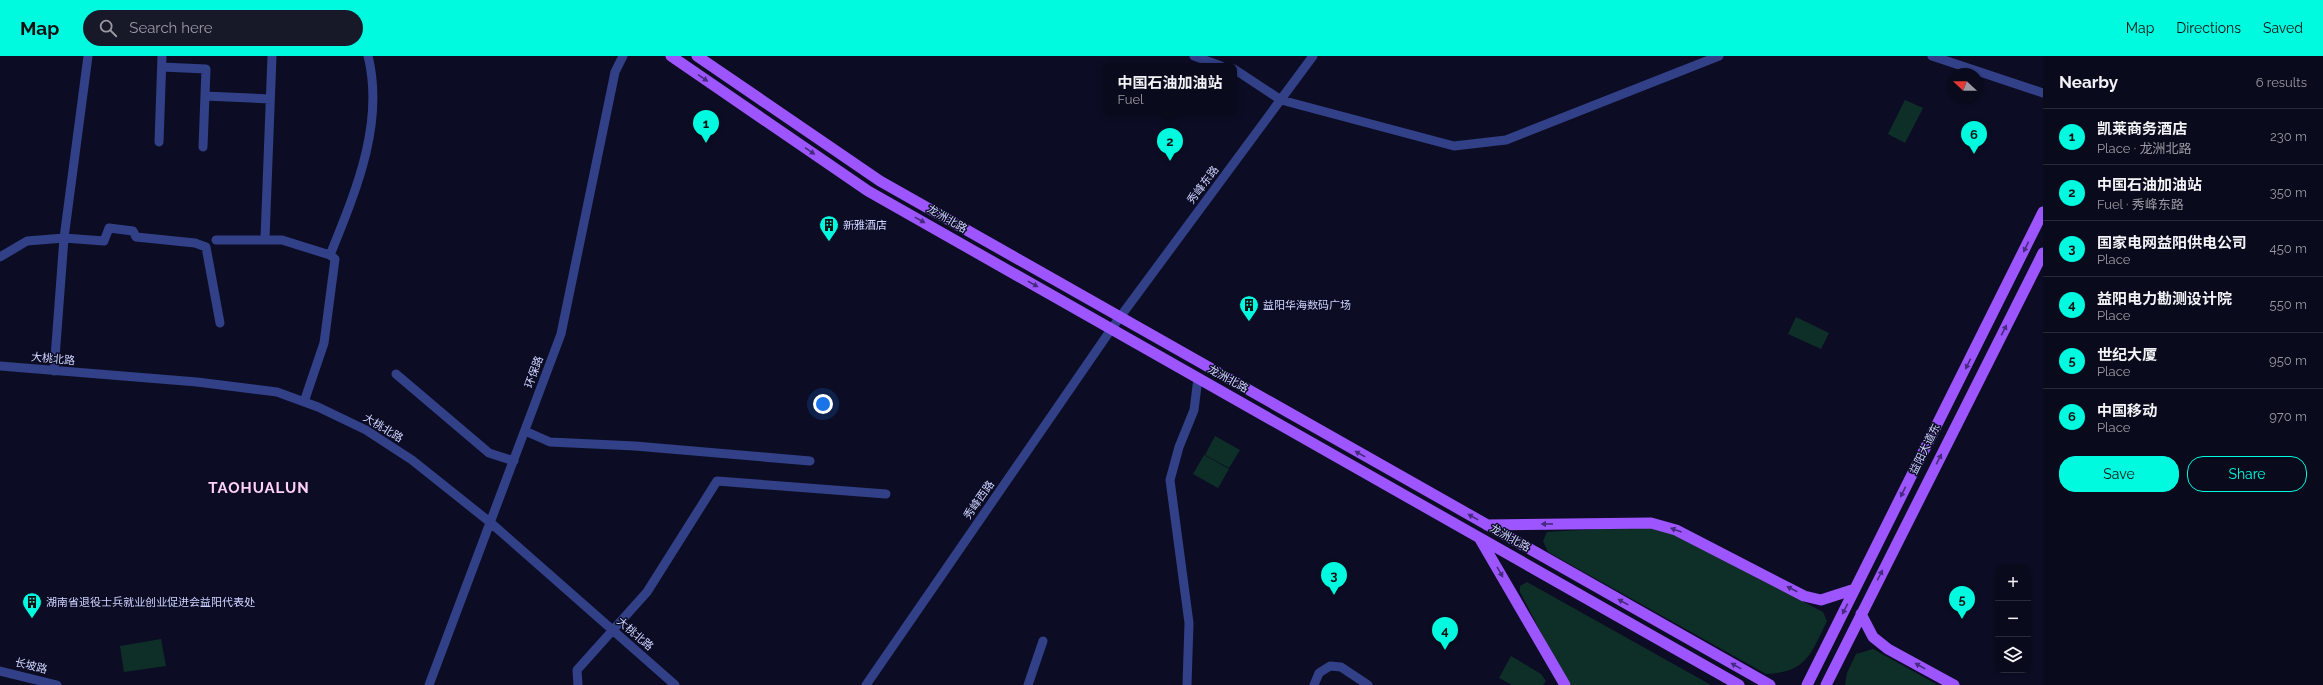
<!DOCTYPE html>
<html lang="en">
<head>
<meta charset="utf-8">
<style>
	body { margin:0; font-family:Raleway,"Noto Sans SC",sans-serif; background:#171828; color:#f1f3f6 }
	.controls { position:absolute; right:12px; bottom:12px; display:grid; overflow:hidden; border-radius:8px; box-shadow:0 1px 3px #0004 }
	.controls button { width:36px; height:36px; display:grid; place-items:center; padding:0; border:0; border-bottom:1px solid #292b3a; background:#090a1b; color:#f1f3f6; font:20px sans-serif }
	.compass { position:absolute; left:1947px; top:12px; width:36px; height:36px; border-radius:50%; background:#090a1b; box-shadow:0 1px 3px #0004; rotate:292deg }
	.you { position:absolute; left:823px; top:348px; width:14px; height:14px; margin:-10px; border:3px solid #fff; border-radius:50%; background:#1a73e8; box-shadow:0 0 0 6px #1a73e833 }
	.badge { display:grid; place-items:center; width:26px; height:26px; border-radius:50%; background:#00fadf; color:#111; font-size:13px; font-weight:700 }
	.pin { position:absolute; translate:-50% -33px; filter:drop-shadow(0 1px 2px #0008) }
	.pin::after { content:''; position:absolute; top:21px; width:14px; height:12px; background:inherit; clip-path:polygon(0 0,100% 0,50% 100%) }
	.popup { position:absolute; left:1103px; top:7px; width:134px; height:52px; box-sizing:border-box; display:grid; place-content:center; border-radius:8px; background:#090a1b; filter:drop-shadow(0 1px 3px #0005); font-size:13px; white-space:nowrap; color:#999aa3 }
	.popup b { font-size:15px; color:#f1f3f6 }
	.popup::after { content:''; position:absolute; left:50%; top:100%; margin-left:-8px; border:8px solid transparent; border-top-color:#090a1b }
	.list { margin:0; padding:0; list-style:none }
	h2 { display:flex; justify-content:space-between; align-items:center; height:52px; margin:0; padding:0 16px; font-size:17px }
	h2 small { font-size:13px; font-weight:400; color:#999aa3 }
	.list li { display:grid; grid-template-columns:26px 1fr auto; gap:12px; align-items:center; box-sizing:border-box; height:56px; padding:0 16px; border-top:1px solid #292b3a }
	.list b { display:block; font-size:15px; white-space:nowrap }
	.list p { margin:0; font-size:13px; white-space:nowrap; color:#999aa3 }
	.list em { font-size:13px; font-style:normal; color:#999aa3 }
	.actions { display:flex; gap:8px; padding:12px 16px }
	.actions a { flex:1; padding:9px 0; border:1px solid #00fadf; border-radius:16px; text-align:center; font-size:14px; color:#00fadf }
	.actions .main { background:#00fadf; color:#111 }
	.icon { flex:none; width:22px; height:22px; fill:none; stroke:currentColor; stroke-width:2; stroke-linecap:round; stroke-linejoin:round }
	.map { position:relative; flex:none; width:2043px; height:629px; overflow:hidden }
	header { display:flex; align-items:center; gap:24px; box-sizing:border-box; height:56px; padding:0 20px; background:#00fadf; color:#111 }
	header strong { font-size:19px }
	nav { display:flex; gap:22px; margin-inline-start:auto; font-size:14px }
	.search { width:280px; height:36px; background:#171828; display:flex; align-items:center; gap:10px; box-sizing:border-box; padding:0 14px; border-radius:22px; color:#999aa3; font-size:15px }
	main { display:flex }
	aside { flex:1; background:#090a1b }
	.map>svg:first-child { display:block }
</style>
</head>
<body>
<header>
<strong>Map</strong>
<div class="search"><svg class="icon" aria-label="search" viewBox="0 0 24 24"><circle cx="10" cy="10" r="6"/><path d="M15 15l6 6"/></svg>Search here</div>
<nav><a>Map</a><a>Directions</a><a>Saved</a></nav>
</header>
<main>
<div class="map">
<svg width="2043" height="629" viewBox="0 0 2043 629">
	<rect width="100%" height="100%" fill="#0c0d24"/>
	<path fill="#0e2f27" d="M1905,44L1923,52L1905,87L1888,78Z
		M1796,261L1829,277L1821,293L1788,278Z
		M1215,380L1240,394L1229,412L1205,399Z
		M1204,399L1229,413L1218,432L1193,418Z
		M1652,470L1672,477L1823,556L1827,565C1810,599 1807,616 1766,618L1548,496L1543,485L1547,476Z
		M1527,526L1711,629H1571L1562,617L1520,536V530Z
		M161,583L166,610L124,616L120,590Z
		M1873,593L1938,629H1845L1847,617L1856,598Z
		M1511,600L1541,618L1546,625L1543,629H1512L1499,622Z"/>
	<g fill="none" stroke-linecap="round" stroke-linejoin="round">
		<path stroke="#324088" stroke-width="9" d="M1194,0L1221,10
			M1932,0L2043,37
			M162,11L206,13L203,91
			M1234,13L1281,44L1454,90L1506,84L1719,0
			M205,40L270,43
			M159,86L162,0
			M265,182L272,0
			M216,184H282L330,199L335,203L324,287L304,346
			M330,199C355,137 385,68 368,0
			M0,201L27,185L64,182L104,185L109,172L133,175L136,181L195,187L206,191L220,267
			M0,310L197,326L277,336L318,351L366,374L412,404L491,467L675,629
			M54,315L64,182L88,0
			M396,318L489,397L514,405
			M525,375L550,386L635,390L810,405
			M0,615L57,629
			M429,629L561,278L615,16L623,0
			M578,629L577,614L647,536L717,425L886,438
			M866,629L1112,272L1313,0
			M1028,629L1043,585
			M1187,629L1189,567L1170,424L1179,391L1194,354L1198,322
			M1314,629L1319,617L1330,610L1341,611L1368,629"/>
		<path stroke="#9d56ff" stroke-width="11" d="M671,0L868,135L1739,629
			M697,0L880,125L1770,629
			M1487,469L1651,467L1676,474L1804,540L1821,544L1855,533
			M1480,483L1565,629
			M1861,558L1873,581L1888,593L1954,629
			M1807,629L2043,156
			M1826,629L2043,197"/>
	</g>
	<defs><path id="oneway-solid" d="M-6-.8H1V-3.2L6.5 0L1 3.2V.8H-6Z"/></defs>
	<g fill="#462a7c">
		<use href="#oneway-solid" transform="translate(703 22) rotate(34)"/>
		<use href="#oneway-solid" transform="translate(810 95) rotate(34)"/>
		<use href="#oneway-solid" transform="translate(920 164) rotate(29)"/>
		<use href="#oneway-solid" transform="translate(2026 191) rotate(116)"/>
		<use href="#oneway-solid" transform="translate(1033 228) rotate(29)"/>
		<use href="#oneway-solid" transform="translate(2004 274) rotate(-63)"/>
		<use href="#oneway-solid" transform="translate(1968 308) rotate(116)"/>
		<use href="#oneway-solid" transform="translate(1360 398) rotate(-151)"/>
		<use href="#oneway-solid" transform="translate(1939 403) rotate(-63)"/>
		<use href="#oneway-solid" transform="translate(1903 436) rotate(116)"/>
		<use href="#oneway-solid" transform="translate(1473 461) rotate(-151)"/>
		<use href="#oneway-solid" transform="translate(1547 468) rotate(179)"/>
		<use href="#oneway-solid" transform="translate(1676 474) rotate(-160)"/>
		<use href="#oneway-solid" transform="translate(1500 516) rotate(60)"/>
		<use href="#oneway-solid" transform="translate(1880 519) rotate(-63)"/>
		<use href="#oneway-solid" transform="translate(1792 533) rotate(-153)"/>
		<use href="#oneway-solid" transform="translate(1623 546) rotate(-151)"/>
		<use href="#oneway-solid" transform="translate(1845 553) rotate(117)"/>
		<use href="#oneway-solid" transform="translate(1736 610) rotate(-151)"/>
		<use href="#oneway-solid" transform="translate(1920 610) rotate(-151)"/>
	</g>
	<defs>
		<symbol id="building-pin" viewBox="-11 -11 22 30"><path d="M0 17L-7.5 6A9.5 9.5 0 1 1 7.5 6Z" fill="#00fadf" stroke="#0c0d24"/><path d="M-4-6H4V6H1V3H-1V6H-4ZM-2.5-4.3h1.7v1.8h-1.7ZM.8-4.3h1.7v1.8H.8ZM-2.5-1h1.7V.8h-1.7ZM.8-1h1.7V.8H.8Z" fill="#111"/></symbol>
	</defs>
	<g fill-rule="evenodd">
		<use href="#building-pin" x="818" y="158" width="22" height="30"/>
		<use href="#building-pin" x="1238" y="238" width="22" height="30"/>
		<use href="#building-pin" x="21" y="535" width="22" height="30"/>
	</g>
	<g text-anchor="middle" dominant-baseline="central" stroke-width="3" stroke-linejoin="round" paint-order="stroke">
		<g font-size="11" fill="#cfd3ff" stroke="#0c0d24">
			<text transform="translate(1203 129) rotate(-53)">秀峰东路</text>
			<text transform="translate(947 163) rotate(30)">龙洲北路</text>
			<text transform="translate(53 303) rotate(5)">大桃北路</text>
			<text transform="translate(534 316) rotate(-70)">环保路</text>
			<text transform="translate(1228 323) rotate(29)">龙洲北路</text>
			<text transform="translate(383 372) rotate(31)">大桃北路</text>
			<text transform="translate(1925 393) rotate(-64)">益阳大道东</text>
			<text transform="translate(979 444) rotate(-55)">秀峰西路</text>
			<text transform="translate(1510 482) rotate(29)">龙洲北路</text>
			<text transform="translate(635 578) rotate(41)">大桃北路</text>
			<text transform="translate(31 610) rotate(14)">长坡路</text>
		</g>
		<g font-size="11" fill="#cfd3ff" stroke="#0c0d24" text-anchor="start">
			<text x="843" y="169">新雅酒店</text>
			<text x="1263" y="249">益阳华海数码广场</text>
			<text x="46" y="546">湖南省退役士兵就业创业促进会益阳代表处</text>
		</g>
		<g font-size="15" font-weight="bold" letter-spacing="1" fill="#ffd1f8" stroke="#0c0d24">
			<text x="259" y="432">TAOHUALUN</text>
		</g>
	</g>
</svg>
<div class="controls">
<button>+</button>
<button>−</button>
<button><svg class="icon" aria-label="layers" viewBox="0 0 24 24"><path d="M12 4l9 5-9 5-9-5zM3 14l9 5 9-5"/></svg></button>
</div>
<svg class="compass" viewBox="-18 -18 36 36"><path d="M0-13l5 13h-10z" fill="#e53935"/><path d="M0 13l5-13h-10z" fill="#999aa3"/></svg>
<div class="you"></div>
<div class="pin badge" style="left:706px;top:87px">1</div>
<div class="pin badge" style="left:1170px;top:105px">2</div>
<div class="popup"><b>中国石油加油站</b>Fuel</div>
<div class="pin badge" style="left:1334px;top:539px">3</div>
<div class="pin badge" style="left:1445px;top:594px">4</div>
<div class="pin badge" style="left:1962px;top:563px">5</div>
<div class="pin badge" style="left:1974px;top:98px">6</div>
</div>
<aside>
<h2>Nearby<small>6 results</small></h2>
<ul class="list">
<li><span class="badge">1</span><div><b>凯莱商务酒店</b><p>Place · 龙洲北路</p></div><em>230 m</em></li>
<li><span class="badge">2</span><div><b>中国石油加油站</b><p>Fuel · 秀峰东路</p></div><em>350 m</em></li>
<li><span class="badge">3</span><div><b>国家电网益阳供电公司</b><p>Place</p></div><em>450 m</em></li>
<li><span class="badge">4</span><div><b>益阳电力勘测设计院</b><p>Place</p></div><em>550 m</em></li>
<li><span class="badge">5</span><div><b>世纪大厦</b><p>Place</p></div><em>950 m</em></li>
<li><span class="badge">6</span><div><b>中国移动</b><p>Place</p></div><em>970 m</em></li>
</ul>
<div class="actions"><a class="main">Save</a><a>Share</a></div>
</aside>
</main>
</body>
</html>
